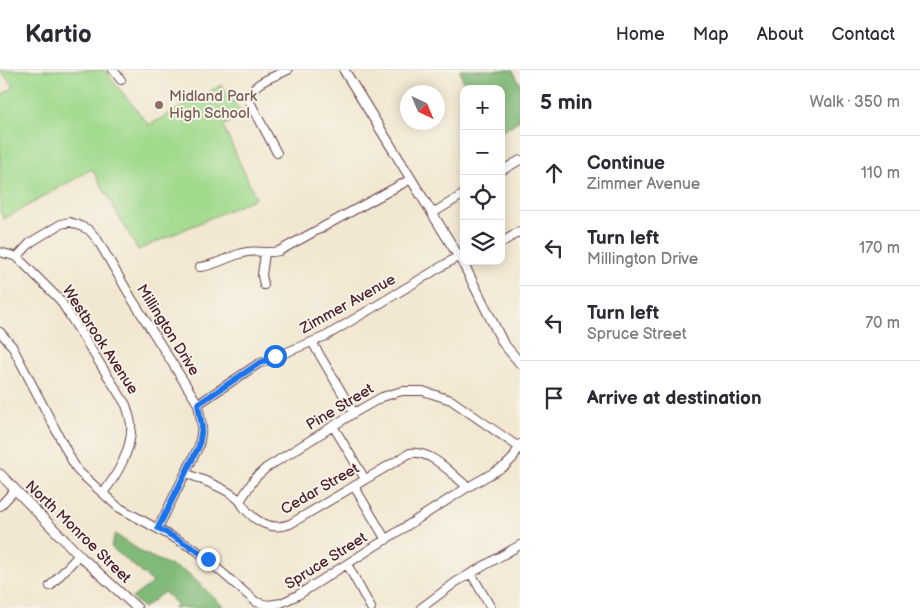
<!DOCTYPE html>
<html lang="en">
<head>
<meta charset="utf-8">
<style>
	body { margin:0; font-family:"Balsamiq Sans",sans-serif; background:#f7f7f7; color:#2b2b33 }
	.controls { position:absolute; right:15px; top:15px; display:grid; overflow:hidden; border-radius:10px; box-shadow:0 2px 12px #0003 }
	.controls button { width:45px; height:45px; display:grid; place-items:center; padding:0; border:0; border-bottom:1px solid #e1e1e2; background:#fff; color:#2b2b33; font:25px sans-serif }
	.compass { position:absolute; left:400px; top:15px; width:45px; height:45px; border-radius:50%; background:#fff; box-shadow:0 2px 12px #0003; rotate:136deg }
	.stop { position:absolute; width:15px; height:15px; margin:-11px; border:4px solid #1a73e8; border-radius:50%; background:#fff }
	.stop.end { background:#1a73e8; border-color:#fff; box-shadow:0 1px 5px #0008 }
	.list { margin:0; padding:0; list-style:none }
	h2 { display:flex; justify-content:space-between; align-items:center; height:65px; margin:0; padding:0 20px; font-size:21px }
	h2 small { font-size:16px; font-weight:400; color:#7c7c81 }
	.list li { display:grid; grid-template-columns:32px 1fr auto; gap:15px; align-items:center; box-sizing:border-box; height:75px; padding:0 20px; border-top:1px solid #e1e1e2 }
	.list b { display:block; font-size:19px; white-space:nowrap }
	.list p { margin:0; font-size:16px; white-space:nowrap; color:#7c7c81 }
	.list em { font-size:16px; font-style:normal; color:#7c7c81 }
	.icon { flex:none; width:28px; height:28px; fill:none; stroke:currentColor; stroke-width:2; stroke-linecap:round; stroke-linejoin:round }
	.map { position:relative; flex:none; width:520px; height:538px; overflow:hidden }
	header { display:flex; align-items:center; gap:30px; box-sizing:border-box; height:70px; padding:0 25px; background:#fff; border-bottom:1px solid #e1e1e2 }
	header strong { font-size:24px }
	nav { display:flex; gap:28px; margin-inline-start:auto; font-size:18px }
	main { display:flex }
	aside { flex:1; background:#fff }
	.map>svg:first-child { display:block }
</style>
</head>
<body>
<header>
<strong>Kartio</strong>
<nav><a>Home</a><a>Map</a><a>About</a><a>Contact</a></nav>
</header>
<main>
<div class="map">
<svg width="520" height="538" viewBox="0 0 520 538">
	<rect width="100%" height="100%" fill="#f7f3e8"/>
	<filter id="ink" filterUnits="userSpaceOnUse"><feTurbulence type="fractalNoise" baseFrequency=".02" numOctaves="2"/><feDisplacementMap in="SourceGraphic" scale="10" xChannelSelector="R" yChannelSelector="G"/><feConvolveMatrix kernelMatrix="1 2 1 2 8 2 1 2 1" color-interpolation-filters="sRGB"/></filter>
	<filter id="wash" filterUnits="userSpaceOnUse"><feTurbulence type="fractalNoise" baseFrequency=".0096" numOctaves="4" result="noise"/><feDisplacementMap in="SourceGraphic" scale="20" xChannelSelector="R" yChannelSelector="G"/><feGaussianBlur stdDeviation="1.12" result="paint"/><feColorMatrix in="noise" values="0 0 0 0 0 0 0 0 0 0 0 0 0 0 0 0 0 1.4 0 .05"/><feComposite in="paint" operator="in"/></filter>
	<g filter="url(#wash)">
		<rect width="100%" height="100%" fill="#f2e7d0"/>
		<path fill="#a0da8d" stroke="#757c5c" d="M0,0H104L149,55L221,15L243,44L223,56L256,128L138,180L92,99L4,149L0,142V26L14,17Z"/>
		<path fill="#80ba78" stroke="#656c52" d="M460,0H513L520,14V50L501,62V19H465Z
			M115,464L145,484L188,503L225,538H174L177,534L164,522L144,538L132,528L153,512L111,477Z"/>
	</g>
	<g filter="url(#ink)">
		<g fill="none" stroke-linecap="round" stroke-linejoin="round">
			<defs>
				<path id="minor" d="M113,0L121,10
					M277,83L250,32C246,14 274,7 288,0
					M501,101L520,90
					M433,143L464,124
					M501,173L520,161
					M0,182L17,187L60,230L126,335C128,341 130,348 131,354C133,378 117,405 103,423
					M17,187L31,172L61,154L69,152L76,154L89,160L97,169L132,229L198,334L202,357L199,376L158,458
					M200,197C218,195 230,185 247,182C257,180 266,184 279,181L411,109
					M264,215L262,205L265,183
					M0,262L12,276L72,391L78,401L107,427L118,437L196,480L256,532L268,535L281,533L298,525L468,417L505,396L513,388L520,374
					M312,272L354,343
					M198,334L258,294L326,266L459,186
					M333,356L365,409
					M186,403C203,411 225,417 239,430C242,433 241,433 243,436C255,452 271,461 290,454L410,383C432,380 451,404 468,417
					M354,416L386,470
					M240,431L255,408L266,398L354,343L382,327L402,321H423L451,330L520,378
					M0,436L15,420
					M347,494L371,538
					M472,505L491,538
					M50,516L79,485
					M421,538L456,512L520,475"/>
				<path id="major" d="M344,0L464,195L503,273L520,293
					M0,404L79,485L137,538"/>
			</defs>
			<use href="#minor" stroke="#633d44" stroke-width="10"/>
			<use href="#major" stroke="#633d44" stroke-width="11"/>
			<use href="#minor" stroke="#fff" stroke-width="8"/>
			<use href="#major" stroke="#fff" stroke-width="9"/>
		</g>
	</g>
	<g fill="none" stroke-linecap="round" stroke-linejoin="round" filter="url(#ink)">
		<path stroke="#1a73e8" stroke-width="6" d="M208,489L196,480L158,458L199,376L202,357L198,334L258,294L275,286"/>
	</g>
	<circle fill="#8d6e63" stroke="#f7f3e8" stroke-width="2" cx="159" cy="35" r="5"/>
	<g text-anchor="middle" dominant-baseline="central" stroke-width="4" stroke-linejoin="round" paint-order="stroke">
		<g font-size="15" fill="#785e54" stroke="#f7f3e8" text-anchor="start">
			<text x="169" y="26">Midland Park<tspan x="169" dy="17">High School</tspan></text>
		</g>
		<g font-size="15" fill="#4a1f2b" stroke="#f7f3e8">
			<text transform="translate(348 234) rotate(-29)">Zimmer Avenue</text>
			<text transform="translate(168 260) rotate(58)">Millington Drive</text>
			<text transform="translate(100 270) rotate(57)">Westbrook Avenue</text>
			<text transform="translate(340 337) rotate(-31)">Pine Street</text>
			<text transform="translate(320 419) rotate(-30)">Cedar Street</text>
			<text transform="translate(78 462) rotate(44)">North Monroe Street</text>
			<text transform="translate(326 491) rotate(-32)">Spruce Street</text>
		</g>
	</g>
</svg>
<div class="controls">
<button>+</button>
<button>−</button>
<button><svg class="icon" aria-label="locate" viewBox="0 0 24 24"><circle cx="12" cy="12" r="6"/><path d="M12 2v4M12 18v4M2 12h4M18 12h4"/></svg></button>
<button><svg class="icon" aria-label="layers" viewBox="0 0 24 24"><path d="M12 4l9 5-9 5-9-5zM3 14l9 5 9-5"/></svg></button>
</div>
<svg class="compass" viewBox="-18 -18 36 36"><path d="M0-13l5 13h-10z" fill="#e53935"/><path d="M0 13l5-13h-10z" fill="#7c7c81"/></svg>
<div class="stop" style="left:275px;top:286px"></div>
<div class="stop end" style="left:208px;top:489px"></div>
</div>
<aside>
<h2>5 min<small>Walk · 350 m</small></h2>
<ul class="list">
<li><svg class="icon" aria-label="ahead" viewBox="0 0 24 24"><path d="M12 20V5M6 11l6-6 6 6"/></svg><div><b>Continue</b><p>Zimmer Avenue</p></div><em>110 m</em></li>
<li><svg class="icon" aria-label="left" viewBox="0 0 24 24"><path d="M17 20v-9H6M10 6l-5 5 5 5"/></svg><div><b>Turn left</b><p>Millington Drive</p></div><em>170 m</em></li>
<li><svg class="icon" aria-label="left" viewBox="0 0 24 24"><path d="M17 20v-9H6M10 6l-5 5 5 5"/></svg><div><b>Turn left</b><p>Spruce Street</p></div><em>70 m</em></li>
<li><svg class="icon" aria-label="arrive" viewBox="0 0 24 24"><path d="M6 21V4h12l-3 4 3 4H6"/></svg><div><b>Arrive at destination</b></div></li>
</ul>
</aside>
</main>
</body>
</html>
